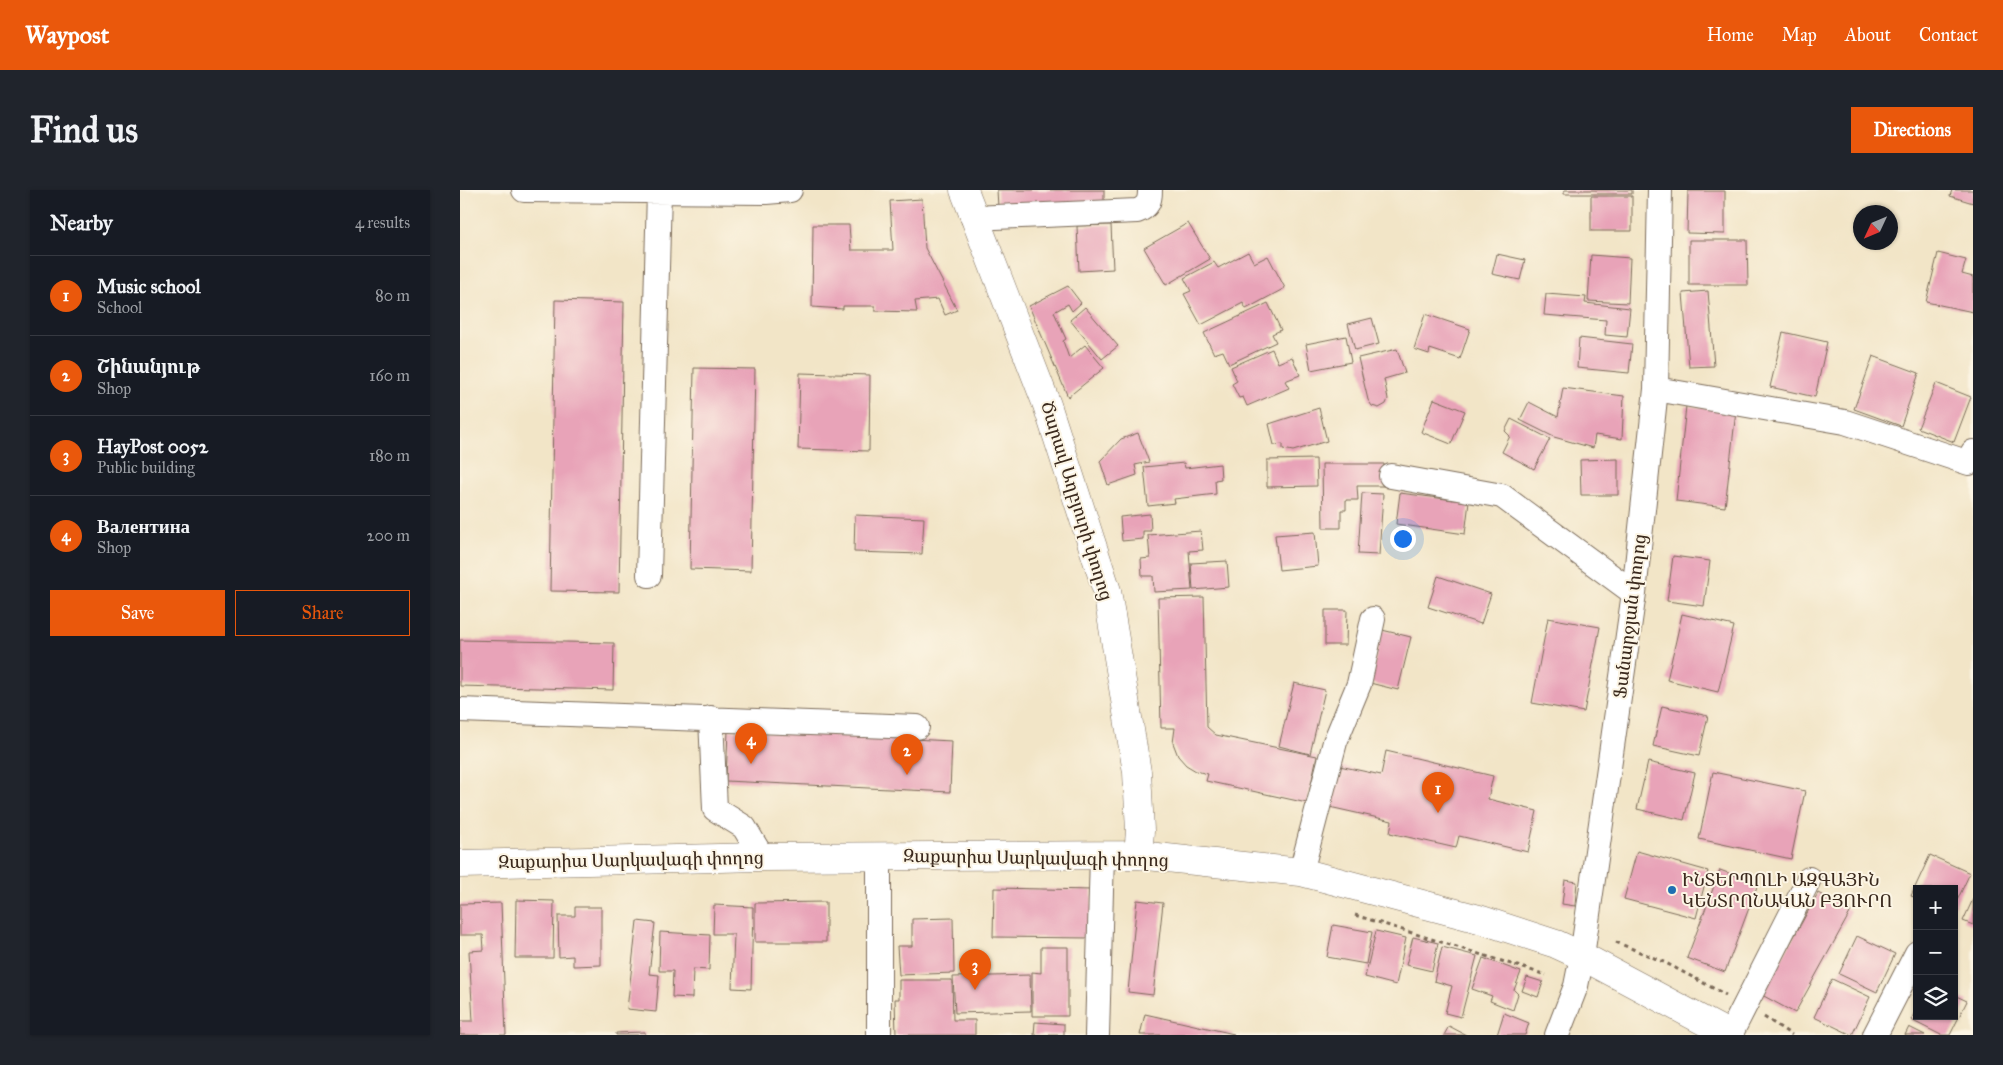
<!DOCTYPE html>
<html lang="en">
<head>
<meta charset="utf-8">
<style>
	body { margin:0; font-family:"IM FELL Great Primer","Noto Serif Armenian",serif; background:#20242c; color:#f1f3f6 }
	.controls { position:absolute; right:15px; bottom:15px; display:grid; overflow:hidden; border-radius:0px; box-shadow:0 1px 4px #0004 }
	.controls button { width:45px; height:45px; display:grid; place-items:center; padding:0; border:0; border-bottom:1px solid #363941; background:#171b24; color:#f1f3f6; font:25px sans-serif }
	.compass { position:absolute; left:1393px; top:15px; width:45px; height:45px; border-radius:50%; background:#171b24; box-shadow:0 1px 4px #0004; rotate:226deg }
	.you { position:absolute; left:942px; top:348px; width:18px; height:18px; margin:-12px; border:4px solid #fff; border-radius:50%; background:#1a73e8; box-shadow:0 0 0 8px #1a73e833 }
	.badge { display:grid; place-items:center; width:32px; height:32px; border-radius:50%; background:#ea580c; color:#fff; font-size:16px; font-weight:700 }
	.pin { position:absolute; translate:-50% -41px; filter:drop-shadow(0 1px 2px #0008) }
	.pin::after { content:''; position:absolute; top:26px; width:18px; height:15px; background:inherit; clip-path:polygon(0 0,100% 0,50% 100%) }
	.list { margin:0; padding:0; list-style:none }
	h2 { display:flex; justify-content:space-between; align-items:center; height:65px; margin:0; padding:0 20px; font-size:21px }
	h2 small { font-size:16px; font-weight:400; color:#9ea1a6 }
	.list li { display:grid; grid-template-columns:32px 1fr auto; gap:15px; align-items:center; box-sizing:border-box; height:80px; padding:0 20px; border-top:1px solid #363941 }
	.list b { display:block; font-size:19px; white-space:nowrap }
	.list p { margin:0; font-size:16px; white-space:nowrap; color:#9ea1a6 }
	.list em { font-size:16px; font-style:normal; color:#9ea1a6 }
	.actions { display:flex; gap:10px; padding:15px 20px }
	.actions a { flex:1; padding:11px 0; border:1px solid #ea580c; border-radius:0px; text-align:center; font-size:18px; color:#ea580c }
	.actions .main { background:#ea580c; color:#fff }
	.icon { flex:none; width:28px; height:28px; fill:none; stroke:currentColor; stroke-width:2; stroke-linecap:round; stroke-linejoin:round }
	.map { position:relative; flex:none; width:1513px; height:845px; overflow:hidden; border-radius:0px }
	header { display:flex; align-items:center; gap:30px; box-sizing:border-box; height:70px; padding:0 25px; background:#ea580c; color:#fff }
	header strong { font-size:24px }
	nav { display:flex; gap:28px; margin-inline-start:auto; font-size:18px }
	.intro { display:flex; align-items:center; justify-content:space-between; box-sizing:border-box; height:120px; padding:0 30px }
	h1 { margin:0; font-size:35px }
	.button { padding:12px 22px; border-radius:0px; background:#ea580c; color:#fff; font-size:18px; font-weight:700 }
	main { display:flex; gap:30px; padding:0 30px }
	aside { flex:1; background:#171b24; border-radius:0px; box-shadow:0 1px 4px #0004 }
	.map>svg:first-child { display:block }
</style>
</head>
<body>
<header>
<strong>Waypost</strong>
<nav><a>Home</a><a>Map</a><a>About</a><a>Contact</a></nav>
</header>
<div class="intro"><h1>Find us</h1><a class="button">Directions</a></div>
<main>
<aside>
<h2>Nearby<small>4 results</small></h2>
<ul class="list">
<li><span class="badge">1</span><div><b>Music school</b><p>School</p></div><em>80 m</em></li>
<li><span class="badge">2</span><div><b>Շինանյութ</b><p>Shop</p></div><em>160 m</em></li>
<li><span class="badge">3</span><div><b>HayPost 0052</b><p>Public building</p></div><em>180 m</em></li>
<li><span class="badge">4</span><div><b>Валентина</b><p>Shop</p></div><em>200 m</em></li>
</ul>
<div class="actions"><a class="main">Save</a><a>Share</a></div>
</aside>
<div class="map">
<svg width="1513" height="845" viewBox="0 0 1513 845">
	<rect width="100%" height="100%" fill="#fcf5e5"/>
	<filter id="ink" filterUnits="userSpaceOnUse"><feTurbulence type="fractalNoise" baseFrequency=".02" numOctaves="2"/><feDisplacementMap in="SourceGraphic" scale="10" xChannelSelector="R" yChannelSelector="G"/><feConvolveMatrix kernelMatrix="1 2 1 2 8 2 1 2 1" color-interpolation-filters="sRGB"/></filter>
	<filter id="wash" filterUnits="userSpaceOnUse"><feTurbulence type="fractalNoise" baseFrequency=".0096" numOctaves="4" result="noise"/><feDisplacementMap in="SourceGraphic" scale="20" xChannelSelector="R" yChannelSelector="G"/><feGaussianBlur stdDeviation="1.12" result="paint"/><feColorMatrix in="noise" values="0 0 0 0 0 0 0 0 0 0 0 0 0 0 0 0 0 1.4 0 .05"/><feComposite in="paint" operator="in"/></filter>
	<g filter="url(#wash)">
		<rect width="100%" height="100%" fill="#f2e5c7"/>
		<g id="blocks">
			<path fill="#e8a3b8" d="M537,0H644V14L538,17Z
				M1104,0H1172V4H1104Z
				M1492,0H1513V13L1490,6Z
				M1228,1H1265V44L1227,43Z
				M1131,6H1172V41H1131Z
				M462,9L465,58L497,120L485,125L478,109L455,111L457,122L415,121V116H383V119L352,117L353,35H389L391,60H433L430,11Z
				M728,33L750,69L706,95L684,58Z
				M651,35L653,79L619,81L617,36Z
				M1229,50H1287L1288,95H1229Z
				M788,62L794,73L808,66L825,98L786,119L783,113L741,135L724,104L731,101L724,88L754,72L758,78Z
				M1478,63L1506,70L1502,84L1513,87V122L1466,112Z
				M1037,64L1065,70L1060,90L1032,84Z
				M1131,65L1170,68L1168,113L1128,111Z
				M608,96L621,113L612,121L608,114L594,122L606,149L603,151L609,168L625,155L644,178L608,207L569,116Z
				M1248,101L1254,176L1229,177L1223,103Z
				M1086,104L1126,107L1125,113L1170,118L1167,147L1145,145L1146,130L1084,125Z
				M95,110L164,112L159,402L90,401Z
				M808,113L821,140L812,144L816,152L769,174L763,161L754,164L744,143Z
				M625,117L658,156L642,169L610,130Z
				M965,124L1010,139L1000,169L970,159L969,164L954,159Z
				M912,128L919,154L895,160L888,134Z
				M1323,142L1367,152L1355,207L1310,197Z
				M886,146L891,172L851,180L846,154Z
				M1119,148L1172,154L1169,183L1117,178Z
				M812,159L818,173L832,167L840,185L825,191L829,198L787,216L783,207L779,208L772,194L777,191L771,177Z
				M937,159L945,183L924,189L928,209L926,214L919,218L912,216L908,210L898,168Z
				M1413,166L1459,183L1441,236L1394,219Z
				M234,178L295,179L291,381L230,379Z
				M340,183L410,185L409,261L338,259Z
				M1476,193L1511,207L1494,252L1458,238Z
				M1103,198L1164,206L1162,249L1135,245L1133,258L1094,247L1060,230L1069,212L1098,227Z
				M974,209L1005,221L991,254L961,242Z
				M1226,216L1276,221L1265,317L1216,311Z
				M859,218L867,251L833,261L823,259V254L814,255L809,234Z
				M1051,229L1090,249L1074,279L1042,262L1050,246L1045,241Z
				M678,243L689,272L675,275L677,285L648,295L640,271L661,249Z
				M856,269L857,296L807,297V270Z
				M1158,269V305H1121L1120,270Z
				M724,273L725,278L760,274L761,289L755,290L756,304L714,309L715,313L688,316L684,277Z
				M862,274H924L925,296H897L898,310H886V320H881V338H863Z
				M902,303L923,304L919,365L898,364Z
				M940,303L1009,312L1005,344L936,334Z
				M690,324L691,341H683V349L662,351L660,327Z
				M395,325L464,328L462,364L394,362Z
				M741,341L743,360L729,361L732,400L694,402L693,386H682L681,369L690,368L688,345Z
				M855,342L858,376L819,380L815,345Z
				M1213,366L1250,371L1244,416L1207,411Z
				M767,371L769,397L733,400L731,373Z
				M978,386L1031,404L1021,434L968,417Z
				M744,407L747,537L756,545L857,566L847,613L746,591L748,584L736,581L726,575L718,566L713,553L715,538H701L698,408Z
				M865,420H887L886,455H865Z
				M1222,424L1274,436L1258,502L1207,490Z
				M1088,428L1140,437L1124,522L1072,513Z
				M922,440L951,447L938,500L910,493Z
				M0,450L154,453L153,500L0,496Z
				M834,493L865,500L850,564L819,556Z
				M1202,516L1248,526L1239,566L1193,556Z
				M268,540L492,551L490,602L266,591Z
				M926,561L1033,586L1028,609L1077,621L1068,662L999,646L996,658L930,643L932,631L865,616L875,575L921,585Z
				M1188,572L1235,583L1224,630L1177,619Z
				M1253,582L1345,601L1331,669L1239,649Z
				M1177,661L1248,681L1236,728L1164,709Z
				M1470,665L1510,683L1494,717V699H1457V708L1451,706Z
				M1260,680L1298,694L1265,782L1227,768Z
				M1105,690L1117,692L1115,716L1102,714Z
				M534,698L632,700V748L533,747Z
				M1358,703L1391,721L1335,823L1302,805Z
				M1513,709V735L1503,731Z
				M56,710L94,711L93,768H55Z
				M677,710L703,713L693,805L668,802Z
				M366,712V752H295V713Z
				M41,713L46,845H0V831H13L9,761L24,760L23,745H0V714Z
				M254,715L293,717L291,799L272,798L274,744H253Z
				M115,717H141V775L113,776V766L99,767L98,726H115Z
				M493,728L494,783L439,785L437,756H452V729Z
				M177,731L195,733L189,784L199,785L196,822L167,819Z
				M873,735L912,742L906,774L867,767Z
				M916,741L946,748L936,795L905,787Z
				M200,742L250,745L249,780L233,779L232,808L212,807L213,781H199Z
				M1397,746L1435,764L1417,802L1379,784Z
				M953,747L978,753L972,781L946,775Z
				M581,757H608V826H572V782L581,783Z
				M982,757L1017,766L1001,827L985,823L992,796L974,791Z
				M1023,768L1061,782L1054,800L1058,804L1053,820L1030,811L1032,806L1012,799Z
				M570,785L571,821L495,823L493,787Z
				M1067,787L1083,792L1078,807L1062,801Z
				M1372,789L1410,807L1392,845L1354,827Z
				M439,790H492L493,830H515V845H436L435,809H439Z
				M1494,805L1507,811L1490,845H1481L1451,830L1457,818V826H1494Z
				M1044,823L1069,833L1065,845H1037Z
				M685,824L774,844L773,845H680Z
				M575,832L604,834V845H574Z
				M989,836L1006,845H984Z
				M1449,837L1465,845H1445Z
				M185,842V845H156V843Z"/>
		</g>
	</g>
	<g filter="url(#ink)">
		<use href="#blocks" fill-opacity="0" stroke="#7b6b59" stroke-width="1"/>
		<g fill="none" stroke-linecap="round" stroke-linejoin="round">
			<defs>
				<path id="minor" d="M64,0L306,2L330,0
					M513,28L677,21C688,17 690,11 690,0
					M1196,199L1385,232L1509,273L1513,262
					M931,286L1042,306L1174,403
					M189,385L199,1
					M0,520L457,537
					M251,528L255,619L284,637L302,667
					M841,682L875,552L899,494L913,429
					M419,845V666
					M637,845L642,665
					M1097,845L1116,796L1122,766L1174,403L1196,199L1200,0
					M1270,845L1349,689
					M1415,845L1457,763"/>
				<path id="major" d="M504,0L587,215L647,401L677,582L680,641L678,665
					M0,674L302,667L678,665L841,682L1019,729L1096,754L1122,766L1270,845"/>
			</defs>
			<use href="#minor" stroke="#7b6b59" stroke-width="26"/>
			<use href="#major" stroke="#7b6b59" stroke-width="29"/>
			<path stroke="#7b6b59" stroke-width="3" stroke-dasharray="4 4" stroke-linecap="butt" d="M895,725L1086,785
				M1156,752L1206,773L1266,805
				M1304,827L1332,845"/>
			<use href="#minor" stroke="#fff" stroke-width="24"/>
			<use href="#major" stroke="#fff" stroke-width="28"/>
		</g>
	</g>
	<circle fill="#1f6fb2" stroke="#fcf5e5" stroke-width="2" cx="1212" cy="700" r="5"/>
	<g text-anchor="middle" dominant-baseline="central" stroke-width="4" stroke-linejoin="round" paint-order="stroke">
		<g font-size="18" fill="#3b2a1e" stroke="#fcf5e5">
			<text transform="translate(617 311) rotate(73)">Ծարավ Աղբյուրի փողոց</text>
			<text transform="translate(1170 426) rotate(-83)">Ֆանարջյան փողոց</text>
			<text transform="translate(576 668) rotate(1)">Զաքարիա Սարկավագի փողոց</text>
			<text transform="translate(171 670) rotate(-1)">Զաքարիա Սարկավագի փողոց</text>
		</g>
		<g font-size="18" fill="#3b2a1e" stroke="#fcf5e5" text-anchor="start">
			<text x="1222" y="690">ԻՆՏԵՐՊՈԼԻ ԱԶԳԱՅԻՆ<tspan x="1222" dy="21">ԿԵՆՏՐՈՆԱԿԱՆ ԲՅՈՒՐՈ</tspan></text>
		</g>
	</g>
</svg>
<div class="controls">
<button>+</button>
<button>−</button>
<button><svg class="icon" aria-label="layers" viewBox="0 0 24 24"><path d="M12 4l9 5-9 5-9-5zM3 14l9 5 9-5"/></svg></button>
</div>
<svg class="compass" viewBox="-18 -18 36 36"><path d="M0-13l5 13h-10z" fill="#e53935"/><path d="M0 13l5-13h-10z" fill="#9ea1a6"/></svg>
<div class="you"></div>
<div class="pin badge" style="left:978px;top:623px">1</div>
<div class="pin badge" style="left:447px;top:585px">2</div>
<div class="pin badge" style="left:515px;top:800px">3</div>
<div class="pin badge" style="left:291px;top:574px">4</div>
</div>
</main>
</body>
</html>
